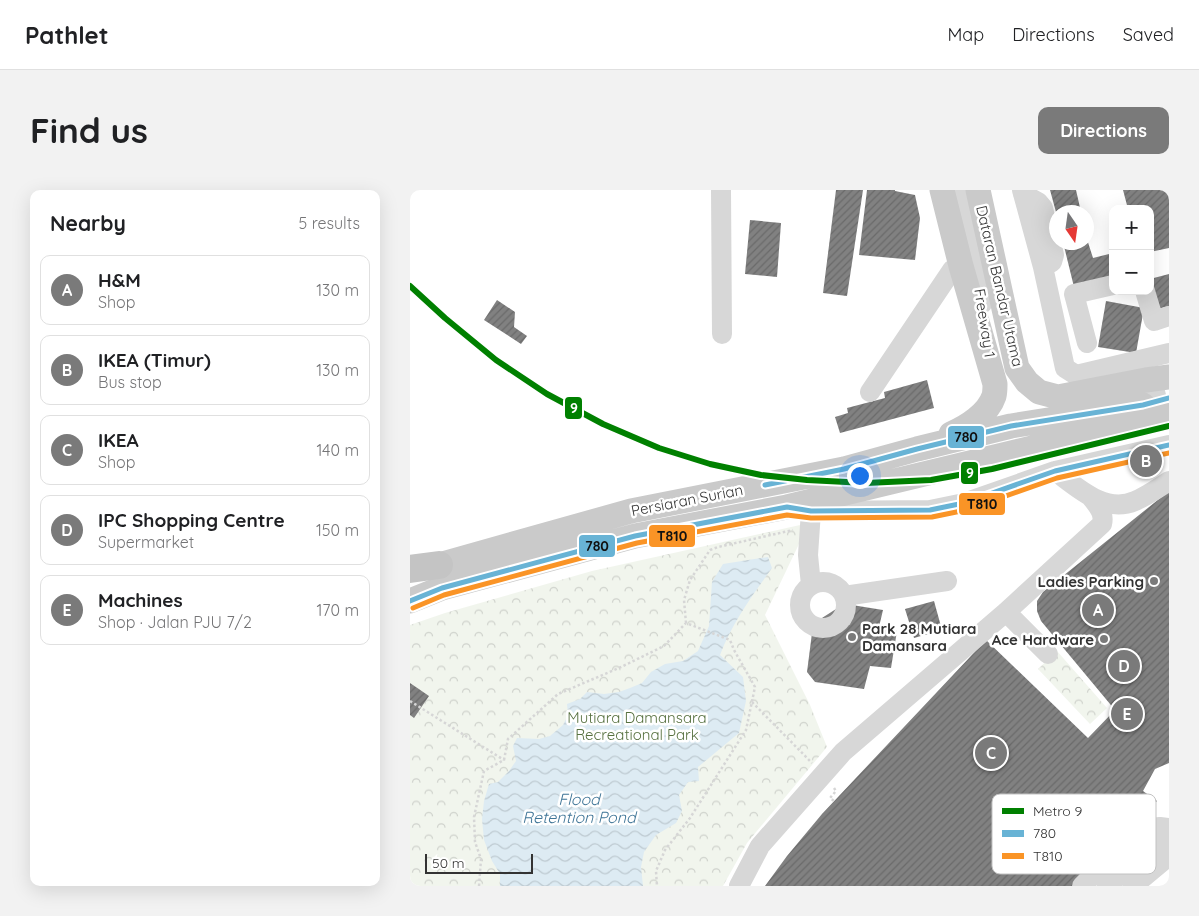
<!DOCTYPE html>
<html lang="en">
<head>
<meta charset="utf-8">
<style>
	body { margin:0; font-family:Quicksand,sans-serif; background:#f2f2f2; color:#202124 }
	.controls { position:absolute; right:15px; top:15px; display:grid; overflow:hidden; border-radius:10px; box-shadow:0 5px 20px #0002 }
	.controls button { width:45px; height:45px; display:grid; place-items:center; padding:0; border:0; border-bottom:1px solid #e0e0e0; background:#fff; color:#202124; font:25px sans-serif }
	.compass { position:absolute; left:639px; top:15px; width:45px; height:45px; border-radius:50%; background:#fff; box-shadow:0 5px 20px #0002; rotate:167deg }
	.scale { position:absolute; left:15px; bottom:12px; width:108px; box-sizing:border-box; padding-left:5px; border:2px solid #333; border-top:0; font-size:14px; line-height:18px; white-space:nowrap; color:#333; -webkit-text-stroke:4px #fff; paint-order:stroke }
	.you { position:absolute; left:449px; top:285px; width:18px; height:18px; margin:-12px; border:4px solid #fff; border-radius:50%; background:#1a73e8; box-shadow:0 0 0 8px #1a73e833 }
	.badge { display:grid; place-items:center; width:32px; height:32px; border-radius:50%; background:#7a7a7a; color:#fff; font-size:16px; font-weight:700 }
	.pin { position:absolute; translate:-50% -50%; border:2px solid #fff; box-shadow:0 1px 5px #0006 }
	.list { margin:0; padding:0; list-style:none }
	h2 { display:flex; justify-content:space-between; align-items:center; height:65px; margin:0; padding:0 20px; font-size:21px }
	h2 small { font-size:16px; font-weight:400; color:#757577 }
	.list li { display:grid; grid-template-columns:32px 1fr auto; gap:15px; align-items:center; box-sizing:border-box; height:70px; margin:0 10px 10px; padding:0 10px; border:1px solid #e0e0e0; border-radius:10px }
	.list b { display:block; font-size:19px; white-space:nowrap }
	.list p { margin:0; font-size:16px; white-space:nowrap; color:#757577 }
	.list em { font-size:16px; font-style:normal; color:#757577 }
	.map { position:relative; flex:none; width:759px; height:696px; overflow:hidden; border-radius:10px }
	header { display:flex; align-items:center; gap:30px; box-sizing:border-box; height:70px; padding:0 25px; background:#fff; border-bottom:1px solid #e0e0e0 }
	header strong { font-size:24px }
	nav { display:flex; gap:28px; margin-inline-start:auto; font-size:18px }
	.intro { display:flex; align-items:center; justify-content:space-between; box-sizing:border-box; height:120px; padding:0 30px }
	h1 { margin:0; font-size:35px }
	.button { padding:12px 22px; border-radius:10px; background:#7a7a7a; color:#fff; font-size:18px; font-weight:700 }
	main { display:flex; gap:30px; padding:0 30px }
	aside { flex:1; background:#fff; border-radius:10px; box-shadow:0 5px 20px #0002 }
	.map>svg:first-child { display:block }
</style>
</head>
<body>
<header>
<strong>Pathlet</strong>
<nav><a>Map</a><a>Directions</a><a>Saved</a></nav>
</header>
<div class="intro"><h1>Find us</h1><a class="button">Directions</a></div>
<main>
<aside>
<h2>Nearby<small>5 results</small></h2>
<ul class="list">
<li><span class="badge">A</span><div><b>H&amp;M</b><p>Shop</p></div><em>130 m</em></li>
<li><span class="badge">B</span><div><b>IKEA (Timur)</b><p>Bus stop</p></div><em>130 m</em></li>
<li><span class="badge">C</span><div><b>IKEA</b><p>Shop</p></div><em>140 m</em></li>
<li><span class="badge">D</span><div><b>IPC Shopping Centre</b><p>Supermarket</p></div><em>150 m</em></li>
<li><span class="badge">E</span><div><b>Machines</b><p>Shop · Jalan PJU 7/2</p></div><em>170 m</em></li>
</ul>
</aside>
<div class="map">
<svg width="759" height="696" viewBox="0 0 759 696">
	<defs>
		<pattern id="forest-crowns" width="20" height="18" patternUnits="userSpaceOnUse" patternTransform="scale(1.25)"><rect width="20" height="18" fill="#f1f5ed"/><path d="M2 6a3 3 0 1 1 6 0M12 15a3 3 0 1 1 6 0" fill="none" stroke="#cfd2cc"/></pattern>
		<pattern id="water-waves" width="16" height="10" patternUnits="userSpaceOnUse" patternTransform="scale(1.25)"><rect width="16" height="10" fill="#ddebf3"/><path d="M0 5q4-4 8 0t8 0" fill="none" stroke="#becad1"/></pattern>
		<pattern id="building-hatch" width="6" height="6" patternUnits="userSpaceOnUse" patternTransform="scale(1.25)"><rect width="6" height="6" fill="#818181"/><path d="M-1 1l2-2M0 6l6-6M5 7l2-2" fill="none" stroke="#6a6a6a"/></pattern>
	</defs>
	<rect width="100%" height="100%" fill="#fff"/>
	<path fill="url(#forest-crowns)" d="M399,333L355,425L400,515L417,557L337,653L313,696H0V435L35,423L182,381Z
		M647,461L697,518L680,534L628,479Z"/>
	<path fill="url(#water-waves)" d="M358,367L362,378C342,406 322,433 310,465L333,487L336,511L329,543L288,577L289,591L278,592L269,605L272,621L266,633L246,645L234,662L231,677L233,696H90V684L82,671L74,650L72,629L74,611L79,594L88,592L99,581L106,571L103,556L107,548L129,549L140,546L153,535L158,525L157,514L170,509L177,502L194,504L209,502L220,498L232,493L241,482L255,474L273,471L288,461L299,436L302,392L313,374Z"/>
	<path fill="url(#building-hatch)" d="M426,0H453L437,106L413,103Z
		M457,0H485V1L505,5L510,28L505,70L449,65Z
		M640,0H666L671,22H646Z
		M713,0H759V58L740,62V19H718Z
		M340,30L371,33L367,87L335,84Z
		M676,46L683,68L703,63V88L664,97L653,52H676Z
		M759,84V116L744,120L740,101V89Z
		M87,110L105,122L104,137L117,146L111,154L74,130Z
		M696,111L734,118L726,163L688,157Z
		M517,190L524,218L430,243L425,227L438,223L437,218L475,208L474,202Z
		M759,301V573L745,579L733,601L747,611L664,696H355L377,666L412,624L576,450L678,548L705,520L631,431L627,421V411L633,402Z
		M524,411L532,440L504,448L495,419Z
		M442,415L473,420L469,437L487,441L481,478L460,476L454,499L405,492L397,482L402,443L424,445L412,428L426,419L440,435Z
		M0,493L19,506L4,528L0,525Z"/>
	<g fill="none" stroke-linecap="round" stroke-linejoin="round">
		<path stroke="#d6d6d6" stroke-width="25" stroke-dasharray="25 12" stroke-linecap="butt" d="M733,215L759,208"/>
		<path stroke="#d6d6d6" stroke-width="2.5" stroke-dasharray="2.5 2.5" stroke-linecap="butt" d="M276,433L274,410L280,390L300,360L308,357L383,340
			M0,511L94,570
			M342,512L402,573
			M424,598L426,601L420,608L424,611
			M69,696L71,669L65,652L64,627L74,581L94,570L98,549L148,504L209,478L254,456L276,433L320,450L324,460L345,497L336,540L280,628L255,660L246,681L247,696"/>
		<path stroke="#d7d7d7" stroke-width="20" d="M311,0L312,144
			M548,0L567,84L572,114
			M612,0L633,77L655,178L666,185L759,163
			M613,4L628,12L633,18L644,65L642,72L633,77
			M735,101L744,131L759,126
			M677,153L664,104L703,95
			M460,202L542,80L551,76
			M645,281C668,298 695,324 725,311C737,306 748,298 759,291
			M387,319L401,321L520,320L554,313L645,281L759,255
			M390 415a23 23 0 1 1 46 0a23 23 0 1 1-46 0Z
			M401,395L398,365L401,321
			M434,406L537,391
			M596,422L638,464
			M329,696L350,656L433,562L596,422L692,334C695,323 687,315 681,307
			M672,696L720,648L730,641L741,638L750,637L759,638
			M697,696L725,672L759,645
			M723,696L759,666"/>
		<path stroke="#cacaca" stroke-width="25" d="M532,0L551,76L585,194C585,198 585,202 584,206C578,224 557,237 541,244
			M568,0L607,178L617,192L629,202L648,207L736,190L759,187
			M29,375L221,321L434,279L507,259L601,236L733,215
			M0,411L32,398L225,346L377,317L759,225"/>
		<path stroke="#c4c4c4" stroke-width="28" d="M0,379L29,375"/>
		<defs>
			<path id="bus-1" d="M355,295L434,279L507,259L601,236L733,215L759,208
				M0,411L32,398L225,346L377,317L401,321L520,320L554,313L645,281L759,255"/>
			<path id="bus-2" d="M3,418L34,405L227,353L377,325L401,328L522,327L556,320L647,288L759,263"/>
		</defs>
		<use href="#bus-1" stroke="#fff" stroke-width="9"/>
		<use href="#bus-2" stroke="#fff" stroke-width="9"/>
		<use href="#bus-1" stroke="#68b3d5" stroke-width="5"/>
		<use href="#bus-2" stroke="#fa9426" stroke-width="5"/>
		<defs>
			<path id="metro-1" d="M0,96L35,128L86,170L137,204L193,234L249,258L300,274L351,285L397,290L456,293L521,290L582,279L759,236"/>
		</defs>
		<use href="#metro-1" stroke="#fff" stroke-width="10"/>
		<use href="#metro-1" stroke="#008000" stroke-width="6"/>
	</g>
	<g fill="#7a7a7a" stroke="#fff" stroke-width="2">
		<circle cx="744" cy="391" r="5"/>
		<circle cx="442" cy="447" r="5"/>
		<circle cx="694" cy="449" r="5"/>
	</g>
	<g text-anchor="middle" dominant-baseline="central" stroke-width="5" stroke-linejoin="round" paint-order="stroke">
		<g font-size="15" fill="#333" stroke="#fff">
			<text transform="translate(590 96) rotate(77)">Dataran Bandar Utama</text>
			<text transform="translate(575 133) rotate(81)">Freeway 1</text>
			<text transform="translate(277 310) rotate(-11)">Persiaran Surian</text>
		</g>
		<g font-size="15" font-weight="bold" fill="#333" stroke="#fff" text-anchor="end">
			<text x="734" y="391">Ladies Parking</text>
			<text x="452" y="438" text-anchor="start">Park 28 Mutiara<tspan x="452" dy="17">Damansara</tspan></text>
			<text x="684" y="449">Ace Hardware</text>
		</g>
		<g font-size="15" fill="#56703f" stroke="#fff">
			<text x="227" y="527">Mutiara Damansara<tspan x="227" dy="17">Recreational Park</tspan></text>
		</g>
		<g font-size="16" font-style="italic" fill="#3f7597" stroke="#fff">
			<text x="169" y="609">Flood<tspan x="169" dy="18">Retention Pond</tspan></text>
		</g>
	</g>
	<rect x="582" y="604" width="164" height="80" rx="8" fill="#fff" stroke="#c2c2c2" stroke-width="1"/>
	<rect x="592" y="618" width="22" height="6" fill="#008000"/>
	<rect x="592" y="640" width="22" height="7" fill="#68b3d5"/>
	<rect x="592" y="663" width="22" height="6" fill="#fa9426"/>
	<g font-size="14" fill="#333">
		<text x="623" y="626">Metro 9</text>
		<text x="623" y="648">780</text>
		<text x="623" y="671">T810</text>
	</g>
	<g stroke="#fff" stroke-width="2">
		<rect x="154" y="206" width="19" height="24" rx="5" fill="#008000"/>
		<rect x="537" y="235" width="38" height="24" rx="5" fill="#68b3d5"/>
		<rect x="550" y="271" width="19" height="24" rx="5" fill="#008000"/>
		<rect x="548" y="302" width="48" height="24" rx="5" fill="#fa9426"/>
		<rect x="238" y="334" width="48" height="24" rx="5" fill="#fa9426"/>
		<rect x="168" y="344" width="38" height="24" rx="5" fill="#68b3d5"/>
	</g>
	<g font-size="14" text-anchor="middle" font-weight="bold" fill="#fff">
		<text x="164" y="223">9</text>
		<text x="560" y="288">9</text>
	</g>
	<g font-size="14" text-anchor="middle" font-weight="bold" fill="#111">
		<text x="556" y="252">780</text>
		<text x="572" y="319">T810</text>
		<text x="262" y="351">T810</text>
		<text x="187" y="361">780</text>
	</g>
</svg>
<div class="controls">
<button>+</button>
<button>−</button>
</div>
<svg class="compass" viewBox="-18 -18 36 36"><path d="M0-13l5 13h-10z" fill="#e53935"/><path d="M0 13l5-13h-10z" fill="#757577"/></svg>
<div class="scale">50 m</div>
<div class="you"></div>
<div class="pin badge" style="left:688px;top:420px">A</div>
<div class="pin badge" style="left:736px;top:271px">B</div>
<div class="pin badge" style="left:581px;top:563px">C</div>
<div class="pin badge" style="left:714px;top:476px">D</div>
<div class="pin badge" style="left:717px;top:524px">E</div>
</div>
</main>
</body>
</html>
